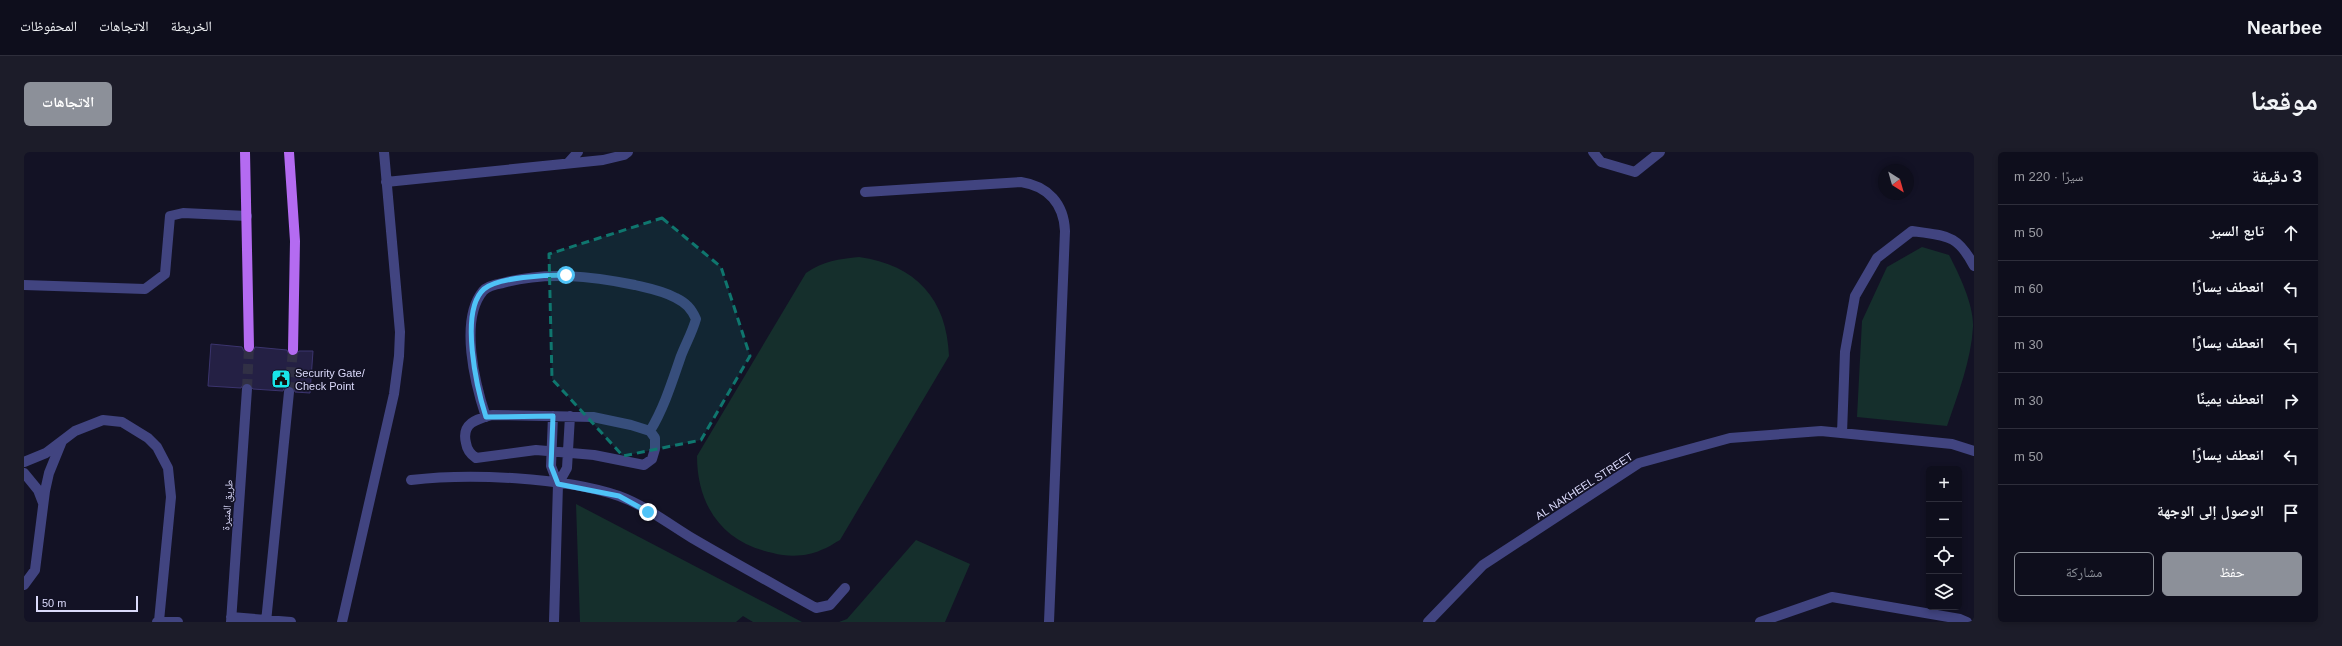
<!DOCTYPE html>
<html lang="ar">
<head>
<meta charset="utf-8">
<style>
	body { margin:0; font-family:Arial,"Noto Naskh Arabic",sans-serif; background:#1c1c29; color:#f1f3f6; direction:rtl }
	.controls { position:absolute; right:12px; bottom:12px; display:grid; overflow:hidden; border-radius:6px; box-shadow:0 2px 6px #0003 }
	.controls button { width:36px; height:36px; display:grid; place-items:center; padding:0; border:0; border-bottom:1px solid #2e2e3b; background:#0e0e1c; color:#f1f3f6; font:20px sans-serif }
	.compass { position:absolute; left:1854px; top:12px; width:36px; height:36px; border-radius:50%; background:#0e0e1c; box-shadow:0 2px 6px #0003; rotate:143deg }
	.scale { position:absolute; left:12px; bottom:10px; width:102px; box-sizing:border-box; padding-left:4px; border:2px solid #dbdafb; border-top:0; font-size:11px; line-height:14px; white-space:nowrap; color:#dbdafb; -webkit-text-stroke:3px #131225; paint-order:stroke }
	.stop { position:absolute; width:12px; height:12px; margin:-9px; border:3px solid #4fc3f7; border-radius:50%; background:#fff }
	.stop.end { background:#4fc3f7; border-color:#fff; box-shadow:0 1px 4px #0008 }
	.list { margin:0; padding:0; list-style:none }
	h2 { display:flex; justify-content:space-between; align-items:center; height:52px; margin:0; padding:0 16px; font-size:17px }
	h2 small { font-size:13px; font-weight:400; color:#9b9ca3 }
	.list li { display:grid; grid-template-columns:26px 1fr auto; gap:12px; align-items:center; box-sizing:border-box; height:56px; padding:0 16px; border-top:1px solid #2e2e3b }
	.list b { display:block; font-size:15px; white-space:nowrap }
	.list em { font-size:13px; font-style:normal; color:#9b9ca3 }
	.actions { display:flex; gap:8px; padding:12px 16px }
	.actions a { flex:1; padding:9px 0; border:1px solid #8c9099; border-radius:6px; text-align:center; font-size:14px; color:#8c9099 }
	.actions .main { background:#8c9099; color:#fff }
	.icon { flex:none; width:22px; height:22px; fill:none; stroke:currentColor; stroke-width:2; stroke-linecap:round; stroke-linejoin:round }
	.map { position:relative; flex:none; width:1950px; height:470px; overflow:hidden; direction:ltr; border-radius:6px }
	header { display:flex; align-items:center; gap:24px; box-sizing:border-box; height:56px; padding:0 20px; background:#0e0e1c; border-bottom:1px solid #2e2e3b }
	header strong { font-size:19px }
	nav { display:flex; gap:22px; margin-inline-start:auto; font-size:14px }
	.intro { display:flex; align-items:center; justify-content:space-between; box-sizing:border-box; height:96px; padding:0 24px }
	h1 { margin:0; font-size:28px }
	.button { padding:10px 18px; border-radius:6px; background:#8c9099; color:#fff; font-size:14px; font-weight:700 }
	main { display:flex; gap:24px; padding:0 24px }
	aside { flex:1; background:#0e0e1c; border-radius:6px; box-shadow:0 2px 6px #0003 }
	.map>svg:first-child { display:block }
</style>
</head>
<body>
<header>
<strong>Nearbee</strong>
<nav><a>الخريطة</a><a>الاتجاهات</a><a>المحفوظات</a></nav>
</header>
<div class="intro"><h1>موقعنا</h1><a class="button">الاتجاهات</a></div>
<main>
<aside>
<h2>3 دقيقة<small>سيرًا · 220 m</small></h2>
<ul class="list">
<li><svg class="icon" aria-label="ahead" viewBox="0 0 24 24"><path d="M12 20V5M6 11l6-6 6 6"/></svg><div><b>تابع السير</b></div><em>50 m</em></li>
<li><svg class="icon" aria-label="left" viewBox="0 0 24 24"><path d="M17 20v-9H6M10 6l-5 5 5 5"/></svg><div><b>انعطف يسارًا</b></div><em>60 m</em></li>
<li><svg class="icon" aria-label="left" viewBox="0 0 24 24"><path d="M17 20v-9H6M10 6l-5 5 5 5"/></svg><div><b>انعطف يسارًا</b></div><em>30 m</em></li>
<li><svg class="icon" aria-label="right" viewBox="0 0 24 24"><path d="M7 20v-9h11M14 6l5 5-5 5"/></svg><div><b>انعطف يمينًا</b></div><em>30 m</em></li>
<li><svg class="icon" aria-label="left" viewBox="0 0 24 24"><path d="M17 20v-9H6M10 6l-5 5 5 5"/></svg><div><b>انعطف يسارًا</b></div><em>50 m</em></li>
<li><svg class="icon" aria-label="arrive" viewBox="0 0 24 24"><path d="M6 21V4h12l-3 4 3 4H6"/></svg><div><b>الوصول إلى الوجهة</b></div></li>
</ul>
<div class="actions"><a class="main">حفظ</a><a>مشاركة</a></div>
</aside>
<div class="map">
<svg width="1950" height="470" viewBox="0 0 1950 470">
	<rect width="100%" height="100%" fill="#131225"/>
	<path fill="#152f2c" d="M1898,95L1925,103C1935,122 1950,153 1949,175C1947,209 1934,242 1923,274L1833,265L1838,169L1863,115Z
		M835,105C892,113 923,147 925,204L816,388C810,391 804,396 797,398C783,405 763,405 749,401C699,391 673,354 673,304L782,121C799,109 815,107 835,105Z
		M552,352L778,470H729L719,464L712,470H556Z
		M892,388L946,412L921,470H815L823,467Z"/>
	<path fill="#242044" stroke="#3b346e" d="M187,192L218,195L220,199L225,201L229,200L231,195L263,198L264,201L268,204L272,203L275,199H289L286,241L271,240L269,235L265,234L260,236L259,239L229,237L224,231H220L217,236L184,234Z"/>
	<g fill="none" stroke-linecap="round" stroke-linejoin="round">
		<path stroke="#313045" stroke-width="10" stroke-dasharray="10 5" stroke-linecap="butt" d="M223,237L225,195
			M265,240L269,198"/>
		<path stroke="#414480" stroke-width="10" d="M1569,0L1577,10L1611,20L1636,0
			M544,11L554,0
			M362,30L579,8L600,3L604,0
			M841,40L997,30C1024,34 1040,52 1041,79L1025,470
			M0,133L121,137L141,122L146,64L159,61L223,64
			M468,263L569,265L607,273L626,279L631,286V297L628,307L620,313L570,303L512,298L452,306C446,302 443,298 442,291C437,271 453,267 468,263Z
			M529,264L527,314L534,332L530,470
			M462,265C451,232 435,168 459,139C463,134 473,132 479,131C522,119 567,124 611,133C624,136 640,139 652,146C662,151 667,156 672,167C668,181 662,191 657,204C648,230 640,256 626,279
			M1818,281L1821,200L1831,144L1853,106L1888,79C1921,84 1933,81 1950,114
			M0,310L22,301L51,279L79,268L98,270L124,286L133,295L144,316L147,345L135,469
			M0,321L14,338L19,351
			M387,328C445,321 539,325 595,344C620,353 645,372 668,386C709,410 751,433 792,456L806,453L821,436
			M534,332L543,316L546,264
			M0,433L11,418L21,339L25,321L38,289
			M207,465L267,470
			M133,470H154
			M207,470L223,237
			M242,470L265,240
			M318,470L370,242L375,204L376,180L360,0
			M1404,470L1459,413L1615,311L1706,286L1797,279L1928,292L1950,299
			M1736,470L1808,445L1936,467L1943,470"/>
		<path stroke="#b46bf1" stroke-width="10" d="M221,0L225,195
			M265,0L271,89L269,198"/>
	</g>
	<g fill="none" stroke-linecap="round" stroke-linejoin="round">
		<path stroke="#4fc3f7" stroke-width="5" d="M542,123C523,123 474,125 460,137C435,159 453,237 462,265L529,264L527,314L534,332L595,344L624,360"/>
	</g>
	<path fill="#0f766e" fill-opacity="0.2" stroke="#0f766e" stroke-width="3" stroke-dasharray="8 5" stroke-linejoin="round" d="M638,66L697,115L726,204L677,288L599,304L528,227L525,102Z"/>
	<defs>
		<symbol id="civic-square" viewBox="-11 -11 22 22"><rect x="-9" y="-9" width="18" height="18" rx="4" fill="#18e5e9" stroke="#131225"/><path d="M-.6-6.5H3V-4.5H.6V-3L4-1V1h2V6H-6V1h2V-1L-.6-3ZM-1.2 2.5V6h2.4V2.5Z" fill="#111"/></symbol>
	</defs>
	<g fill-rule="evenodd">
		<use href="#civic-square" x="246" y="216" width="22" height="22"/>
	</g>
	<g text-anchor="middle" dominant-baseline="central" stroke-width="3" stroke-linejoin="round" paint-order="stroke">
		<g font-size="11" fill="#dbdafb" stroke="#131225" text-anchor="start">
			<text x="271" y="221">Security Gate/<tspan x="271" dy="13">Check Point</tspan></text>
		</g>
		<g font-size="11" fill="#dbdafb" stroke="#131225">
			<text transform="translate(1560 334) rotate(-33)">AL NAKHEEL STREET</text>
			<text transform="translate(203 353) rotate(-86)">طريق المنيرة</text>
		</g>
	</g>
</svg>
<div class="controls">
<button>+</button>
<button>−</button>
<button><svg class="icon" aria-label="locate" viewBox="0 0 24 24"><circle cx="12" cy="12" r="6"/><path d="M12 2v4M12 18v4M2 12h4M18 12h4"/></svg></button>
<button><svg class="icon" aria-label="layers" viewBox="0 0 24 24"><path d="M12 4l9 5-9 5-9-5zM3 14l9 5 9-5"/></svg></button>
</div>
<svg class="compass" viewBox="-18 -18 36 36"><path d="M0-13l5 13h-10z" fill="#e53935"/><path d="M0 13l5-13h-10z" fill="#9b9ca3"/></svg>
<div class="scale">50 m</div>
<div class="stop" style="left:542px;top:123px"></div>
<div class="stop end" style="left:624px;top:360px"></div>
</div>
</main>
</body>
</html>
